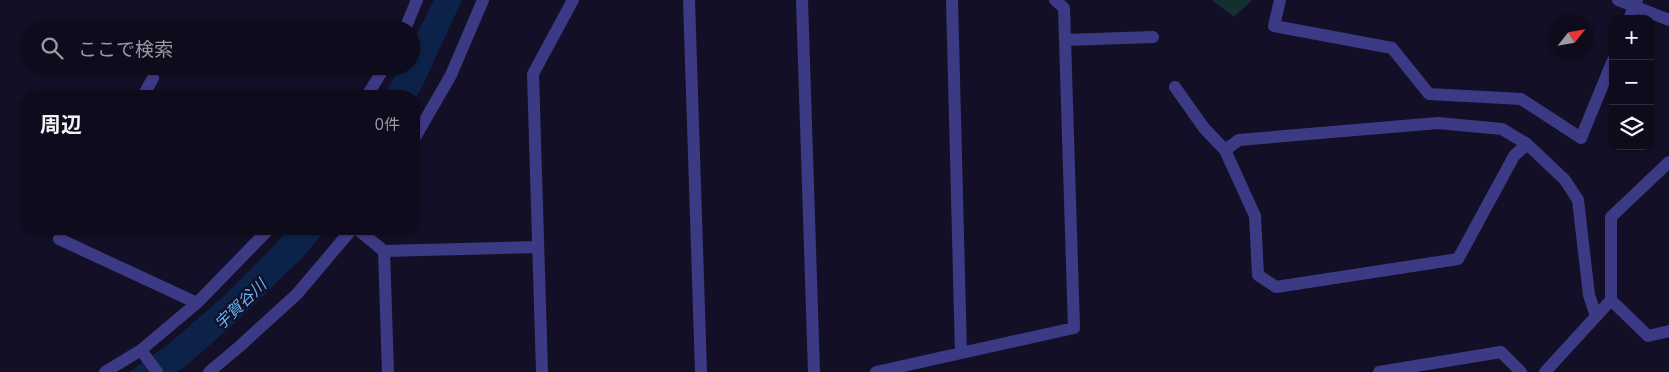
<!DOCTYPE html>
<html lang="ja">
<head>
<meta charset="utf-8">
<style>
	body { margin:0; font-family:"IBM Plex Sans","Noto Sans JP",sans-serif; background:#171425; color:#f1f3f6 }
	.controls { position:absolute; right:15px; top:15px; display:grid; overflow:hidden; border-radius:10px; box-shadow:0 1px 4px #0004 }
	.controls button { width:45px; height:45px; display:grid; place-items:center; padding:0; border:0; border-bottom:1px solid #2e2b3b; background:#0e0b1c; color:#f1f3f6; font:25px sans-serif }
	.compass { position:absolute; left:1549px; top:15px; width:45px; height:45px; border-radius:50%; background:#0e0b1c; box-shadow:0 1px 4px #0004; rotate:59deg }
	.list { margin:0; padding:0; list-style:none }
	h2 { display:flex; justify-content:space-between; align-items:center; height:65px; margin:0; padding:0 20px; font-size:21px }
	h2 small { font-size:16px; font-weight:400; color:#9b9ba3 }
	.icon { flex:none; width:28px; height:28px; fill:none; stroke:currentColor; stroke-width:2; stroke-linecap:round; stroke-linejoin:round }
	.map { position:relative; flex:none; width:1669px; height:372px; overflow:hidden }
	.search { position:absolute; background:#0e0b1c; box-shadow:0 1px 4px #0004; left:20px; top:20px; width:400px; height:55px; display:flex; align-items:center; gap:12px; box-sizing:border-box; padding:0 18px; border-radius:28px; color:#9b9ba3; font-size:19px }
	.panel { position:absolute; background:#0e0b1c; box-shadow:0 1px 4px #0004; left:20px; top:90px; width:400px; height:145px; border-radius:20px }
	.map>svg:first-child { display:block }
</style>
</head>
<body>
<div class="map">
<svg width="1669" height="372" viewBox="0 0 1669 372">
	<rect width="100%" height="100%" fill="#130f26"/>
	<path fill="#12302f" d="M1212,0H1252L1234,17Z"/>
	<path fill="#0c2248" d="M434,0H462L424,83L414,101V96H383L401,66H411V45Z
		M290,229H326L303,257L238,320L187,365L177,372H129L170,343L225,295Z"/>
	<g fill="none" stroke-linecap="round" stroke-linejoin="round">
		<path stroke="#3d3a85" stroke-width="12" d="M689,0L701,372
			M802,0L814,372
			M952,0L961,353
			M1280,0L1274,26L1392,48L1429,94L1521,99L1581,138L1613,60
			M1618,0L1669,20
			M1629,19L1637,0
			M405,29L417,0
			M1065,40L1153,37
			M1175,87L1204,128L1225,150L1255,216L1258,275L1276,287L1458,259L1514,156L1527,144
			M143,96L153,78
			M367,96L385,66
			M414,139L451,75L483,0
			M1225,150L1239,140L1438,123L1502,129L1527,144L1565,180L1578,200L1589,295L1596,316
			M357,229L384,251L538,247
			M59,239L197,303
			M384,251L388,372
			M1611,300V217L1669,162
			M141,350L157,372
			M105,372L141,350L197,303L269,229
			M209,372L240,346L297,294L352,229
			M542,372L533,74L573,0
			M876,372L1074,328L1064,8L1055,0
			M1379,372L1501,352L1521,372
			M1545,372L1611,300L1648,336L1669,331"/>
	</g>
	<g text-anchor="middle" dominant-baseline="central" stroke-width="4.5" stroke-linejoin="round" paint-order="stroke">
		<g font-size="16" font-style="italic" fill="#62b6ff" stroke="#130f26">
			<text transform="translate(240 304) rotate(-44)">宇賀谷川</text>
		</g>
	</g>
</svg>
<div class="controls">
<button>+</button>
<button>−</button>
<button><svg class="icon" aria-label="layers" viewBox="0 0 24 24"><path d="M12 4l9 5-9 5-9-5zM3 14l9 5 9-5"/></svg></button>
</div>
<svg class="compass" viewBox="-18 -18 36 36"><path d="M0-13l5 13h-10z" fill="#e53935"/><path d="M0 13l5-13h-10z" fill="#9b9ba3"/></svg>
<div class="search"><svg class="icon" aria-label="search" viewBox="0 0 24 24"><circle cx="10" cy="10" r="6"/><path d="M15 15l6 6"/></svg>ここで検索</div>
<section class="panel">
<h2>周辺<small>0件</small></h2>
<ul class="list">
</ul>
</section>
</div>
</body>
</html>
